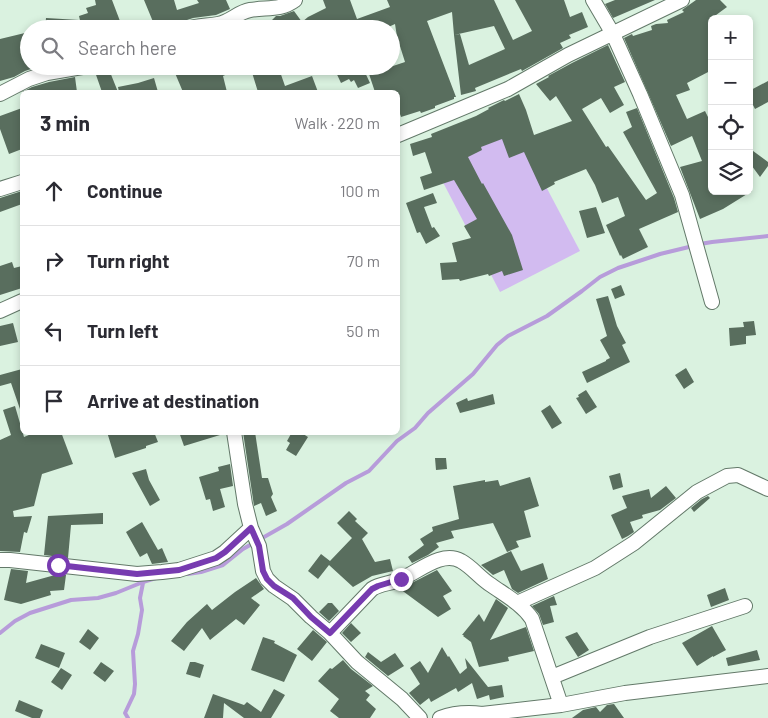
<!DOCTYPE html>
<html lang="en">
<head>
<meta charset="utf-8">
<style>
	body { margin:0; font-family:Barlow,sans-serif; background:#f7f7f7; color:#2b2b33 }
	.controls { position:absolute; right:15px; top:15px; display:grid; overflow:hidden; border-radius:8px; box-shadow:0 2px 8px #0003 }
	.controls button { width:45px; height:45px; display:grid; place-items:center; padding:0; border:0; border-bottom:1px solid #e1e1e2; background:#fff; color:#2b2b33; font:25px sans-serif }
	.stop { position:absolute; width:15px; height:15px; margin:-11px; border:4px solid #773bb0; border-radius:50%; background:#fff }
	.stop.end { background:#773bb0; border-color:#fff; box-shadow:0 1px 5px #0008 }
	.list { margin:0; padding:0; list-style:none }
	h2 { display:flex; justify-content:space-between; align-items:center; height:65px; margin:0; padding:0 20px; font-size:21px }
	h2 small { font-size:16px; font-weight:400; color:#7c7c81 }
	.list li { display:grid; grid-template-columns:32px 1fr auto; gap:15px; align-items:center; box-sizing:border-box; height:70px; padding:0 20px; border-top:1px solid #e1e1e2 }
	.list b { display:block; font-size:19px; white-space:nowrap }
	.list em { font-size:16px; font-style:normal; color:#7c7c81 }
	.icon { flex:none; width:28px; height:28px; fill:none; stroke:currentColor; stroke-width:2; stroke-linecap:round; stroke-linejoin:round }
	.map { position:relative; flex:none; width:768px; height:718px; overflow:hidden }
	.search { position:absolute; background:#fff; box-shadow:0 2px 8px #0003; left:20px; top:20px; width:380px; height:55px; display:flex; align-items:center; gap:12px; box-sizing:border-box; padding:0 18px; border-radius:28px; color:#7c7c81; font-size:19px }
	.panel { position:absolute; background:#fff; box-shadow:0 2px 8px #0003; left:20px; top:90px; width:380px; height:345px; border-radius:8px }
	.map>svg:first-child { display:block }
</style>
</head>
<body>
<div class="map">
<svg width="768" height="718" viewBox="0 0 768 718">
	<rect width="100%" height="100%" fill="#daf2e0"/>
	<path fill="#d2bbf0" d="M513,124L580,251L500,292L434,165Z"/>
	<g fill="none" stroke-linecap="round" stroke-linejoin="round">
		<path stroke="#b79cda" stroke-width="4" d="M700,244L712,242L768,236
			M188,574L201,572L223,565L243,549L287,524L346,483L369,471L397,441L415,428L428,413L473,374L497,345L508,336L547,316L582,291L600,277L618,268L660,254L693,246
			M0,633L15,621L30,613L71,600L98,598L116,593L143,582L156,578
			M128,718L125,713L134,694L135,684L133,651L138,634L142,610L140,598L143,583"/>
	</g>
	<path fill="#596e5e" d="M95,0H112L123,29H82L79,16L88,13L86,8L96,5Z
		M144,0H174L177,10L199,3L197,0H226L230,9L216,15L193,18L184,21L180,24L178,29H156Z
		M323,0H350L357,19L390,7L387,0H494L513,40L532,31L515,0H564L570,17L582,12L588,27L569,35L571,38L560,43L563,48L522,71L521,69L475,88L476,91L461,95L454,35L460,34L469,65L505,49L494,26L454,35L452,12L427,21L456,97H454V99L435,106V108L421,113L420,111L401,117L399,111H398V92H375L369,74L405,62L399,43H398L395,24L384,29H274L269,23L276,16H280L294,11L302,22L308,17L326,8Z
		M615,0H655L613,18L605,4Z
		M696,0H720L727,7L712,18V70L687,83L690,90L676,95L687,119L705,111L712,125V191H752L723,209L700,219L680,167L702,161L692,136L671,146L624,38L632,34L633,36L652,30L651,26L656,24L668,23L667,20L684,12L682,10Z
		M46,18L79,20V29H45Z
		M29,32V66H36L37,67L25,71L14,77L0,81V39Z
		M608,45L625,82L614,87L624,105L610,113L601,98L582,109L606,147L608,146L646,200L657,193L623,132L632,127L626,112L637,108L674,198L678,212L639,229L648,247L623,259L621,255L620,256L606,225L625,216L618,197L602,203L595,185L586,169L554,182L555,184L542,191L524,152L509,158L502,139L481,147L482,150L468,157L482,184L483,183L512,235L523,270L504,276L502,271L489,276L488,274L460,281L459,279L442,280L440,263L457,262L452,243L471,238L464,226L477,219L454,180L424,190L420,177L432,173L425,152L413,156L410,144L432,137L431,134L476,116L489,109L488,108L504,100L505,101L519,94L526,110L534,135L572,121L556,96L550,101L536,84L549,77L548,76L572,63Z
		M172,66H245L223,76L227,92H183Z
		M250,66H278L285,86L312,76L318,92H258Z
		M333,66H362L370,83L358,88L354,80L351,82L349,79L341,83Z
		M108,67L118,92H102L95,72Z
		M75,77L77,92H22L32,87L49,82Z
		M154,78L158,92H119L118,87L138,83Z
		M768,81V102L755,109L749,97V91Z
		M22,108V149L9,154L0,129V116Z
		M749,148L768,162V166L760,177L749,162Z
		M22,191V204L0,212V198Z
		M433,193L437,203L424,207L432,228L434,227L440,236L426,244L420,232L417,233L406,203Z
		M596,207L605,233L587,238L579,211Z
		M12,262L14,268L22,266V288L0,295V266Z
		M621,285L625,295L615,299L611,289Z
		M608,296L617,326L626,343L622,345L630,362L587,383L582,372L606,361V360L610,358L600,340L607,336L596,299Z
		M754,321L756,335L746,336V344L730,346L729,328L744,327L743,322Z
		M13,323L18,342L0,346V326Z
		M686,368L694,382L684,389L675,375Z
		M22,369V412H21L11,383L0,386V375Z
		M586,390L597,407L586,414L576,398L579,397L578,395Z
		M493,394L495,404L460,413L456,403L467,398L468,401Z
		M550,405L562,423L552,429L541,411Z
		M15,406L24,437L36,432H61L73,464L42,474L34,506L13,511L14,517L32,516L27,533L24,532L20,552L0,551V440L11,435L3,410Z
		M107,432H154L158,442L146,446V448L115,458Z
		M179,432H220V435L184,446Z
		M243,432H255L262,478H268L273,494L271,497L277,511L266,516L261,503L254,506Z
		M292,432H300L308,437L296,456L286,450L290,443L287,441Z
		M435,458H446L447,469L436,470Z
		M230,464L233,486L220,489L225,507L213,511L210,499L206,500L199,477L219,471L218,467Z
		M146,469L149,480L160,500L150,506L132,473Z
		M620,473L623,487L613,490L609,476Z
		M530,477L539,506L524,511L531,537L516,541L519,547L507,552L493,523L451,531L454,538L436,543L439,547L428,555L412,563L408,557L424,545L420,539L433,531L432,527L459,519L453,486L485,480V482L498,480L500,486Z
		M666,486L676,498L660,510L642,515L643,518L630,522L634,532L628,536L622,539L611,515L627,508L622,496L649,489L651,498Z
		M708,496L710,498L694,512L691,508L702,499Z
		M349,511L357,519L355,521L368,533L362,539L375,562L390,559L393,571L372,576L353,587L329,565L318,579L308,571L321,554L330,561L352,538L337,523Z
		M103,513V524L71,525L68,558L44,555L48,516Z
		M142,522L158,550L162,548L168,562L152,564L147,553L140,557L126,532Z
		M511,551L521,571L543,563L548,579L518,593L512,589L504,570L493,575L481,565Z
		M11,569L28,571L26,583L55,575V574L66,575L64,590L50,591L51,595L21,604L4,600Z
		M437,570L452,591L443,596L451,609L438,617L400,589Z
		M256,578L264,589L251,598L260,605L244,625L236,619L210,640L202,628L184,651L171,641L187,622L207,604L212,610L235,592Z
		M725,588L729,600L711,607L707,595Z
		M554,596L557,605L550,606L554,622L543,625L539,614L532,606Z
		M496,599L508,608L490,640L526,627L534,651L508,657L509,661L479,667L471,642L463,636L464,635H462L479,614L484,622Z
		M328,603H332L339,611L329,621L319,612Z
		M351,623L361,633L351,642L342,633Z
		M712,626L726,650L713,657V656L697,666L682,643Z
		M88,629L99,638L90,650L79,642Z
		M313,630L327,642L312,661L297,649Z
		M577,632L589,650L578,657L565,637Z
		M263,637L275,641L274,643L297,655L284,682L251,670Z
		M41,644L65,653L59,668L35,658Z
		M442,647L448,657L449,656L460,674L467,668L465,658L488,687L502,685L504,697L490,700L489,695L477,699L472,683L458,692L456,688L431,702L429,698L420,705L409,693L420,684L410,668L420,661L428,673Z
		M757,650L760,660L728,666L726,658Z
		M368,652L381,662L395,653L404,666L388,676L365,657Z
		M343,660L351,669L373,686L365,691L370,695L366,700L376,709L370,718H339L330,711L339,699L318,681L330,668L332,669Z
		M101,662L114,671L105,682L93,673Z
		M190,662H195L204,665L200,678L186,674Z
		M61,668L72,675L62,690L51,682Z
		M274,689L285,695L271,718H244L224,703L223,718H204L213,694L244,705L247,702L261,712Z
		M19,700L43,710L40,718H32L15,711Z
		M614,704L624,718H572L583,710L596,707L600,712L607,705Z"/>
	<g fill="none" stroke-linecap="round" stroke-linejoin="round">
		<defs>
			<path id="street" d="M593,0L613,34L640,94L682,195L712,302
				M187,29C197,25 207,26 218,24C230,22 238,12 250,10C267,7 280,11 295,0
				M0,94L29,79L47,73L88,66
				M398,135L508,89L568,55L682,0
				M0,189L22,182
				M0,311L22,301
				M234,432L245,504L251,528L259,546L263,571L267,579L274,586L293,599L311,617L330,633L357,662L402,699L420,718
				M0,560H10L137,574L162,572L179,570L216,558L225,552L251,528
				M517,603L595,568L634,543L697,492L727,476L738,475L768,489
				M330,633L372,589C381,583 391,584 401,579C418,572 442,550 461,561C472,567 480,578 491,585C505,595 522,604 532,619L561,705L625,693L768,676
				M552,677L650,637L745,606
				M440,718C454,713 467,712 482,714L561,705"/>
		</defs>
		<use href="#street" stroke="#637969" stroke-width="16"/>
		<use href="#street" stroke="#fff" stroke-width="14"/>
	</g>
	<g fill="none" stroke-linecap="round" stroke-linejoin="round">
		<path stroke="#773bb0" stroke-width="6" d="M58,565L137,574L179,570L216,558L225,552L251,528L259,546L263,571L267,579L274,586L293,598L311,617L330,633L372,589L378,586L401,579"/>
	</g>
</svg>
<div class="controls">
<button>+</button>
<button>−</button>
<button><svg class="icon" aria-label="locate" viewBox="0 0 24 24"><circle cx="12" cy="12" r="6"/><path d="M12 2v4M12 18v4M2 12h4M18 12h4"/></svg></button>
<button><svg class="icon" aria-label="layers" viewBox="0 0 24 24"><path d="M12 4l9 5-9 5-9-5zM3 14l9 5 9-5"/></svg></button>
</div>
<div class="stop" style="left:58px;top:565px"></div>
<div class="stop end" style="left:401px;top:579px"></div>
<div class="search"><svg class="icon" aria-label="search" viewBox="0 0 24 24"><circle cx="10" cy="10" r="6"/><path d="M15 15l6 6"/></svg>Search here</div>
<section class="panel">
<h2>3 min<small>Walk · 220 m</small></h2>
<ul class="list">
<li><svg class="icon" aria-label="ahead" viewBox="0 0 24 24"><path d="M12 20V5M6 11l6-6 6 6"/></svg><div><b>Continue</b></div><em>100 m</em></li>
<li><svg class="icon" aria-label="right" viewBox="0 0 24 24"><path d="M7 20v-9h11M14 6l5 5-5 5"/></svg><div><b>Turn right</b></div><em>70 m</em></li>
<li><svg class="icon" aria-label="left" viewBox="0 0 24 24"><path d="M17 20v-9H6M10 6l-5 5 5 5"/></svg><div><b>Turn left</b></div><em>50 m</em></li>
<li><svg class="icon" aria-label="arrive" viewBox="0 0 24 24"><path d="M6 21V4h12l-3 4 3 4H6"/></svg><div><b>Arrive at destination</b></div></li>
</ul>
</section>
</div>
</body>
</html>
